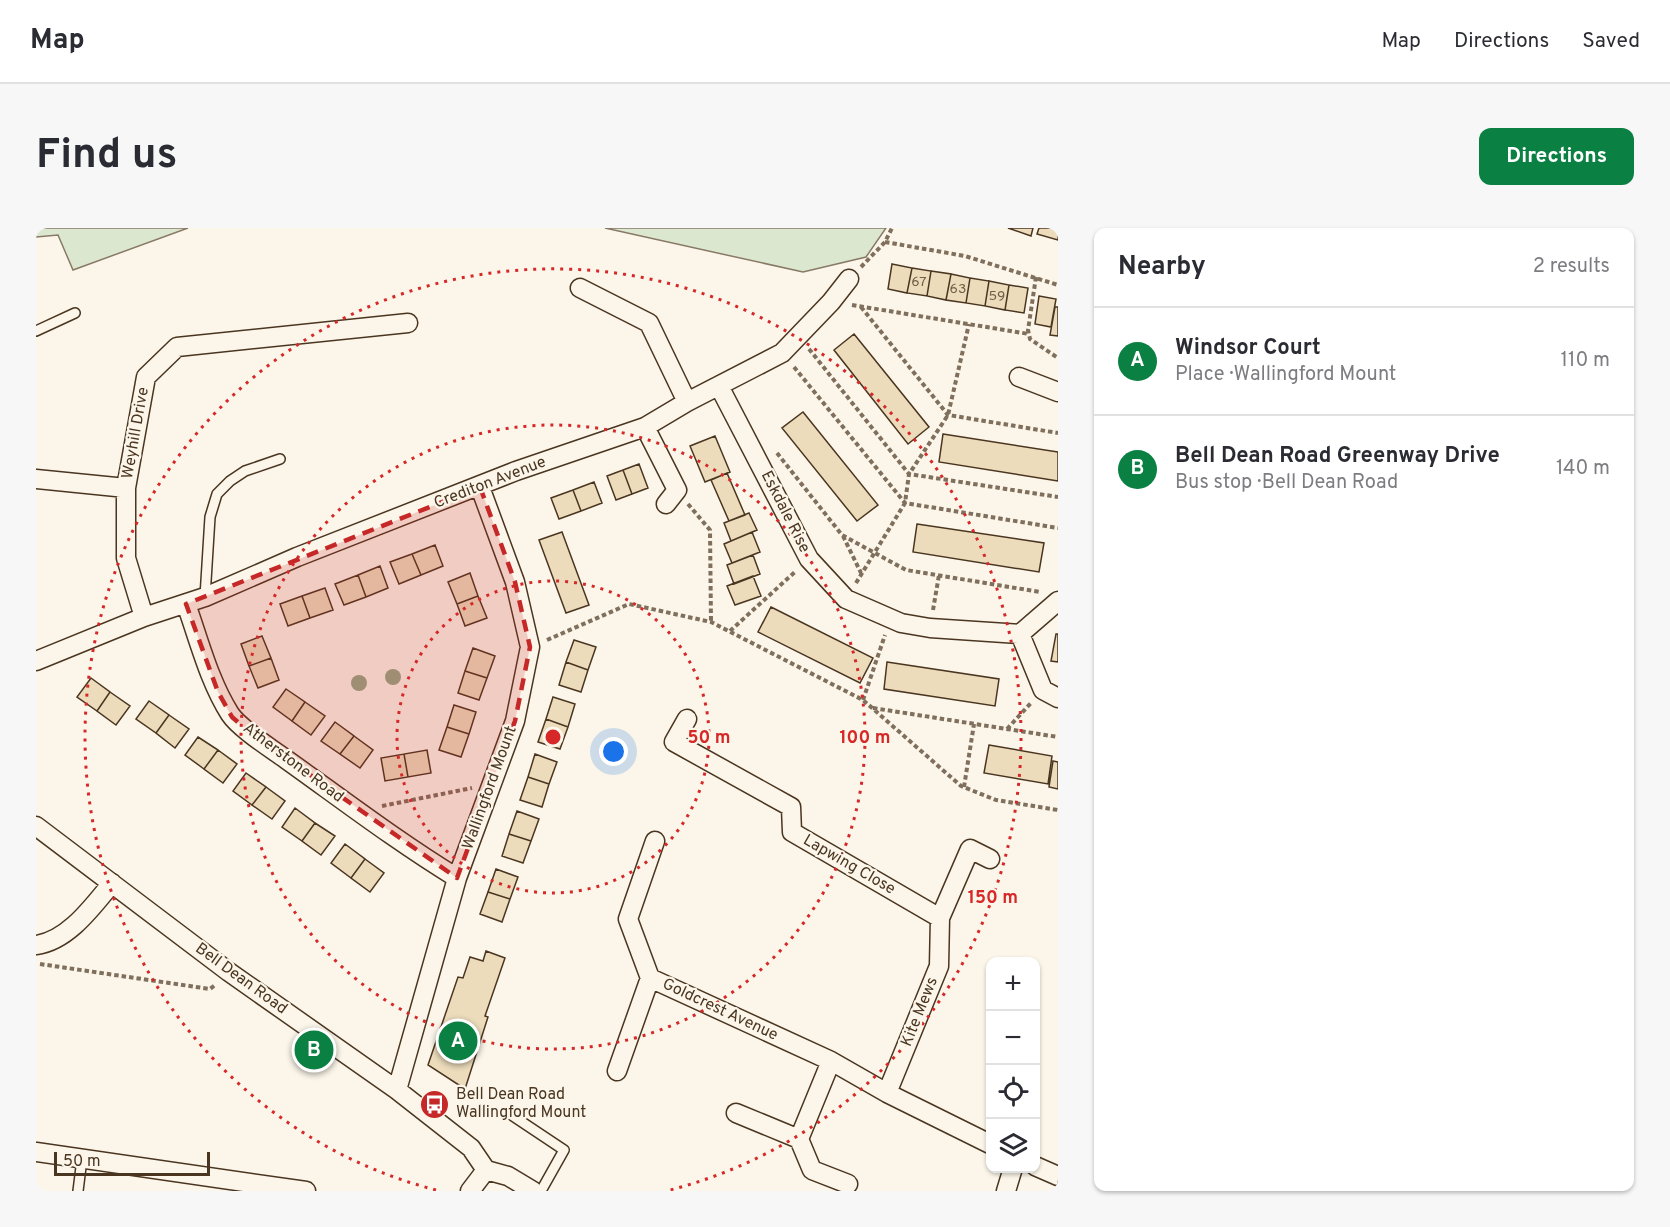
<!DOCTYPE html>
<html lang="en">
<head>
<meta charset="utf-8">
<style>
	body { margin:0; font-family:Overpass,sans-serif; background:#f7f7f7; color:#2b2b33 }
	.controls { position:absolute; right:18px; bottom:18px; display:grid; overflow:hidden; border-radius:12px; box-shadow:0 2px 4px #0004 }
	.controls button { width:54px; height:54px; display:grid; place-items:center; padding:0; border:0; border-bottom:2px solid #e1e1e2; background:#fff; color:#2b2b33; font:30px sans-serif }
	.scale { position:absolute; left:18px; bottom:15px; width:156px; box-sizing:border-box; padding-left:6px; border:3px solid #4a3520; border-top:0; font-size:16px; line-height:21px; white-space:nowrap; color:#4a3520; -webkit-text-stroke:4px #fbf6e9; paint-order:stroke }
	.you { position:absolute; left:578px; top:524px; width:21px; height:21px; margin:-15px; border:4px solid #fff; border-radius:50%; background:#1a73e8; box-shadow:0 0 0 9px #1a73e833 }
	.badge { display:grid; place-items:center; width:39px; height:39px; border-radius:50%; background:#0b8043; color:#fff; font-size:20px; font-weight:700 }
	.pin { position:absolute; translate:-50% -50%; border:3px solid #fff; box-shadow:0 2px 6px #0006 }
	.list { margin:0; padding:0; list-style:none }
	h2 { display:flex; justify-content:space-between; align-items:center; height:78px; margin:0; padding:0 24px; font-size:26px }
	h2 small { font-size:20px; font-weight:400; color:#7c7c81 }
	.list li { display:grid; grid-template-columns:39px 1fr auto; gap:18px; align-items:center; box-sizing:border-box; height:108px; padding:0 24px; border-top:2px solid #e1e1e2 }
	.list b { display:block; font-size:22px; white-space:nowrap }
	.list p { margin:0; font-size:20px; white-space:nowrap; color:#7c7c81 }
	.list em { font-size:20px; font-style:normal; color:#7c7c81 }
	.icon { flex:none; width:33px; height:33px; fill:none; stroke:currentColor; stroke-width:2; stroke-linecap:round; stroke-linejoin:round }
	.map { position:relative; flex:none; width:1022px; height:963px; overflow:hidden; border-radius:12px }
	header { display:flex; align-items:center; gap:36px; box-sizing:border-box; height:84px; padding:0 30px; background:#fff; border-bottom:2px solid #e1e1e2 }
	header strong { font-size:28px }
	nav { display:flex; gap:33px; margin-inline-start:auto; font-size:21px }
	.intro { display:flex; align-items:center; justify-content:space-between; box-sizing:border-box; height:144px; padding:0 36px }
	h1 { margin:0; font-size:42px }
	.button { padding:15px 27px; border-radius:12px; background:#0b8043; color:#fff; font-size:21px; font-weight:700 }
	main { display:flex; gap:36px; padding:0 36px }
	aside { flex:1; background:#fff; border-radius:12px; box-shadow:0 2px 4px #0004 }
	.map>svg:first-child { display:block }
</style>
</head>
<body>
<header>
<strong>Map</strong>
<nav><a>Map</a><a>Directions</a><a>Saved</a></nav>
</header>
<div class="intro"><h1>Find us</h1><a class="button">Directions</a></div>
<main>
<div class="map">
<svg width="1022" height="963" viewBox="0 0 1022 963">
	<rect width="100%" height="100%" fill="#fbf6e9"/>
	<path fill="#dce7d0" stroke="#887966" stroke-width="1.5" d="M0,0H152L37,42L22,7L0,9Z
		M569,0H850L830,29L767,44Z"/>
	<path fill="#ecdcbc" stroke="#4a3520" stroke-width="1.5" d="M972,0H997L995,8Z
		M1003,0H1022V12L1001,6Z
		M856,36L876,40L871,65L852,61Z
		M876,40L895,43L891,68L871,65Z
		M895,43L915,46L910,72L891,68Z
		M915,46L934,50L930,75L910,72Z
		M934,50L953,53L949,78L930,75Z
		M953,53L973,57L969,82L949,78Z
		M973,57L992,60L988,85L969,82Z
		M1003,68L1020,71L1015,99L999,96Z
		M1019,79H1022V108L1014,107Z
		M818,106L893,199L872,216L798,122Z
		M767,184L842,277L821,293L746,200Z
		M907,206L1022,224V253L903,234Z
		M679,208L694,244L669,254L654,218Z
		M603,236L612,260L596,266L587,242Z
		M587,242L596,266L580,272L571,248Z
		M691,245L709,287L693,293L675,252Z
		M558,254L566,275L545,283L537,262Z
		M537,262L545,283L523,291L515,270Z
		M713,285L721,302L695,313L688,295Z
		M881,296L1008,315L1003,344L877,324Z
		M526,304L553,377L530,385L503,312Z
		M716,304L724,324L696,335L688,316Z
		M399,317L407,338L385,347L376,326Z
		M376,326L385,347L363,356L354,334Z
		M717,327L724,346L698,356L691,337Z
		M344,338L352,360L330,369L322,347Z
		M434,345L442,368L421,376L412,354Z
		M322,347L330,369L308,377L299,356Z
		M717,348L725,368L699,377L691,358Z
		M289,360L297,382L274,390L266,368Z
		M266,368L274,390L252,398L244,376Z
		M442,368L451,390L429,398L421,376Z
		M735,379L837,430L824,455L722,404Z
		M1020,406H1022V434L1015,433Z
		M226,408L235,430L213,438L205,416Z
		M538,412L560,419L552,442L530,434Z
		M437,420L459,428L451,450L429,443Z
		M235,430L243,452L222,460L213,438Z
		M530,434L552,442L545,464L523,457Z
		M851,434L963,451L959,478L848,461Z
		M429,443L451,450L443,472L422,465Z
		M55,450L74,464L61,483L41,469Z
		M250,461L269,474L256,493L237,479Z
		M74,464L94,478L80,497L61,483Z
		M517,469L539,476L532,499L510,491Z
		M113,473L133,487L120,505L100,491Z
		M269,474L289,488L275,507L256,493Z
		M418,477L440,484L433,506L411,499Z
		M133,487L153,501L139,520L120,505Z
		M510,491L532,499L524,521L502,514Z
		M299,494L318,508L304,526L285,513Z
		M411,499L433,506L425,529L403,522Z
		M318,508L337,522L324,540L304,526Z
		M162,509L182,522L168,541L149,527Z
		M953,517L1016,528L1012,556L948,545Z
		M182,522L201,536L187,555L168,541Z
		M391,522L395,545L372,549L368,526Z
		M368,526L372,549L349,553L345,530Z
		M499,526L521,534L513,556L492,549Z
		M1017,533L1022,534V561L1013,559Z
		M210,545L230,559L216,577L197,563Z
		M492,549L513,556L506,579L484,572Z
		M230,559L249,573L236,591L216,577Z
		M259,580L279,595L266,613L246,599Z
		M481,583L503,591L495,613L473,606Z
		M279,595L299,608L285,627L266,613Z
		M473,606L495,613L487,635L466,628Z
		M309,616L329,631L315,650L295,635Z
		M329,631L348,645L334,664L315,650Z
		M460,641L482,649L474,671L452,664Z
		M452,664L474,671L466,694L444,686Z
		M450,723L469,730L449,788L452,789L429,861L392,837L422,749L427,750L434,729L447,733Z"/>
	<g fill="none" stroke-linecap="round" stroke-linejoin="round">
		<defs>
			<path id="service" d="M0,103L39,85
				M169,369L174,289L181,266L194,253L209,243L244,231
				M477,888L528,922L505,963
				M42,963L46,931"/>
			<path id="minor" d="M544,60L613,95L651,174
				M983,149L1022,164
				M683,158L773,331L810,371L865,395L894,400L984,406L1022,373
				M609,199L641,262L630,276
				M0,251L90,260
				M150,376C163,412 173,453 194,486C204,501 236,521 251,532C307,572 362,614 421,650
				M108,389L90,330V260L110,149L141,119L372,95
				M984,406L1007,462L1022,470
				M0,433L108,389L169,369L261,329L480,243L609,199L651,174L746,125L795,74L813,51
				M651,491L638,514L755,579L756,604L904,690
				M0,598L193,744L361,862L435,920L450,942L472,948L497,963
				M619,613L592,691L614,750L795,833L851,865L954,916
				M0,717C32,713 57,678 76,655
				M795,833L763,911L776,942L812,956
				M581,843L614,750
				M361,862L421,650L479,493L494,419L479,354L444,259
				M851,865L903,738L904,690L934,621L954,631
				M700,885L763,911
				M0,924L270,963
				M999,938L1022,948
				M434,963L450,942
				M970,963L977,940"/>
		</defs>
		<use href="#service" stroke="#4a3520" stroke-width="12"/>
		<use href="#minor" stroke="#4a3520" stroke-width="21"/>
		<path stroke="#7f6f5c" stroke-width="4" stroke-dasharray="4.5 3" stroke-linecap="butt" d="M849,14L929,28L1022,57
			M825,39L849,14L856,0
			M1000,49L992,102L994,111L1022,130
			M816,77L993,106
			M825,79L912,187L1022,205
			M773,121L873,246L1022,269
			M758,139L869,275L1022,300
			M741,225L806,307L837,324L870,342L1004,364
			M652,276L674,302L675,394
			M807,308L825,345
			M820,355L869,275L873,246L912,187L933,96
			M897,382L903,347
			M694,403L760,343
			M511,412L593,376L675,394L827,472L925,558L960,572L1022,582
			M827,472L849,407
			M837,480L1022,509
			M971,501L995,475
			M928,559L938,496
			M346,578L436,560
			M4,736L174,761L179,757"/>
		<use href="#service" stroke="#fbf6e9" stroke-width="9"/>
		<use href="#minor" stroke="#fbf6e9" stroke-width="18"/>
	</g>
	<g fill="#96a887">
		<circle cx="357" cy="449" r="8"/>
		<circle cx="323" cy="455" r="8"/>
	</g>
	<path fill="#c62828" fill-opacity="0.2" stroke="#c62828" stroke-width="4.5" stroke-dasharray="12 8" stroke-linejoin="round" d="M444,259L479,354L494,419L479,493L421,650L216,506L196,489L182,464L150,376Z"/>
	<g fill="none" stroke="#d62828" stroke-width="3" stroke-dasharray="3 6">
		<circle cx="517" cy="509" r="156"/>
		<circle cx="517" cy="509" r="312"/>
		<path d="M400 962A468 468 0 1 1 634 962"/>
	</g>
	<defs>
		<symbol id="bus-disc" viewBox="-11 -11 22 22"><circle r="9.5" fill="#c62828" stroke="#fbf6e9"/><path d="M-5-6H5V4H4V6H2V4H-2V6H-4V4H-5ZM-3.5-4V0h7V-4ZM-3.5 1.2v1.5H-2V1.2ZM2 1.2v1.5H3.5V1.2Z" fill="#fff"/></symbol>
	</defs>
	<g fill-rule="evenodd">
		<use href="#bus-disc" x="382" y="860" width="33" height="33"/>
	</g>
	<g text-anchor="middle" dominant-baseline="central" stroke-width="4.5" stroke-linejoin="round" paint-order="stroke">
		<g font-size="14" fill="#725f47">
			<text x="883" y="54">67</text>
			<text x="922" y="61">63</text>
			<text x="961" y="68">59</text>
		</g>
		<g font-size="16" fill="#4a3520" stroke="#fbf6e9">
			<text transform="translate(100 205) rotate(-80)">Weyhill Drive</text>
			<text transform="translate(454 255) rotate(-21)">Crediton Avenue</text>
			<text transform="translate(749 284) rotate(63)">Eskdale Rise</text>
			<text transform="translate(257 535) rotate(37)">Atherstone Road</text>
			<text transform="translate(454 560) rotate(-70)">Wallingford Mount</text>
			<text transform="translate(813 637) rotate(30)">Lapwing Close</text>
			<text transform="translate(205 751) rotate(36)">Bell Dean Road</text>
			<text transform="translate(684 782) rotate(25)">Goldcrest Avenue</text>
			<text transform="translate(884 784) rotate(-68)">Kite Mews</text>
		</g>
		<g font-size="16" fill="#4a3520" stroke="#fbf6e9" text-anchor="start">
			<text x="420" y="867">Bell Dean Road<tspan x="420" dy="18">Wallingford Mount</tspan></text>
		</g>
	</g>
	<circle cx="517" cy="509" r="9" fill="#d62828" stroke="#fbf6e9" stroke-width="3"/>
	<g font-size="18" text-anchor="middle" font-weight="bold" fill="#d62828" stroke="#fbf6e9" stroke-width="4.5" stroke-linejoin="round" paint-order="stroke">
		<text x="673" y="515">50 m</text>
		<text x="829" y="515">100 m</text>
		<text x="957" y="675">150 m</text>
	</g>
</svg>
<div class="controls">
<button>+</button>
<button>−</button>
<button><svg class="icon" aria-label="locate" viewBox="0 0 24 24"><circle cx="12" cy="12" r="6"/><path d="M12 2v4M12 18v4M2 12h4M18 12h4"/></svg></button>
<button><svg class="icon" aria-label="layers" viewBox="0 0 24 24"><path d="M12 4l9 5-9 5-9-5zM3 14l9 5 9-5"/></svg></button>
</div>
<div class="scale">50 m</div>
<div class="you"></div>
<div class="pin badge" style="left:422px;top:813px">A</div>
<div class="pin badge" style="left:278px;top:822px">B</div>
</div>
<aside>
<h2>Nearby<small>2 results</small></h2>
<ul class="list">
<li><span class="badge">A</span><div><b>Windsor Court</b><p>Place · Wallingford Mount</p></div><em>110 m</em></li>
<li><span class="badge">B</span><div><b>Bell Dean Road Greenway Drive</b><p>Bus stop · Bell Dean Road</p></div><em>140 m</em></li>
</ul>
</aside>
</main>
</body>
</html>
